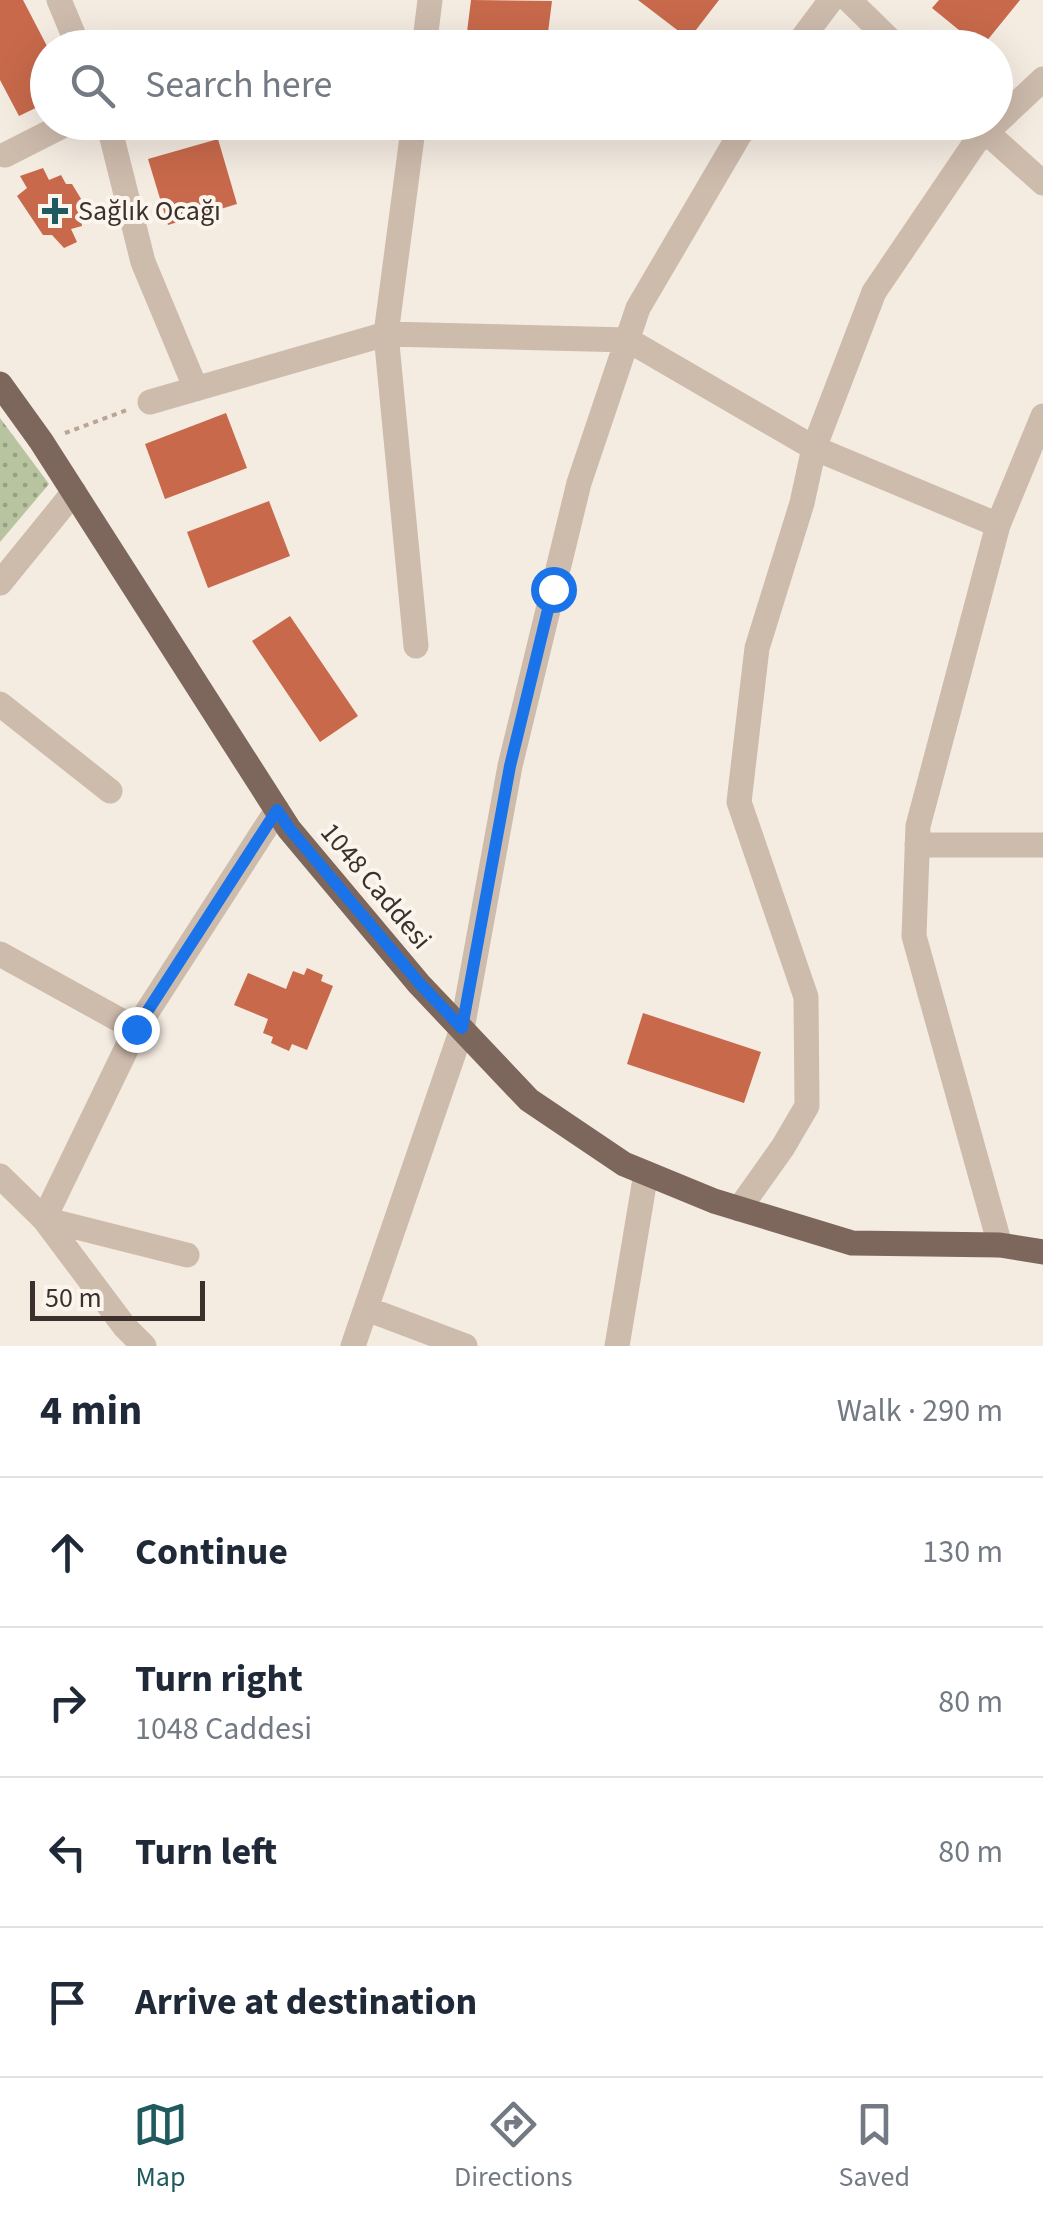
<!DOCTYPE html>
<html lang="en">
<head>
<meta charset="utf-8">
<style>
	body { margin:0; font-family:"Source Sans 3",sans-serif; background:#f6f6f7; color:#1f2937 }
	.scale { position:absolute; left:30px; bottom:25px; width:175px; box-sizing:border-box; padding-left:10px; border:5px solid #3b302b; border-top:0; font-size:28px; line-height:35px; white-space:nowrap; color:#3b302b; -webkit-text-stroke:8px #fbf5ee; paint-order:stroke }
	.stop { position:absolute; width:30px; height:30px; margin:-22px; border:8px solid #1a73e8; border-radius:50%; background:#fff }
	.stop.end { background:#1a73e8; border-color:#fff; box-shadow:0 2px 10px #0008 }
	.list { margin:0; padding:0; list-style:none }
	h2 { display:flex; justify-content:space-between; align-items:center; height:130px; margin:0; padding:0 40px; font-size:42px }
	h2 small { font-size:32px; font-weight:400; color:#747a83 }
	.list li { display:grid; grid-template-columns:65px 1fr auto; gap:30px; align-items:center; box-sizing:border-box; height:150px; padding:0 40px; border-top:2px solid #e0e1e3 }
	.list b { display:block; font-size:38px; white-space:nowrap }
	.list p { margin:0; font-size:32px; white-space:nowrap; color:#747a83 }
	.list em { font-size:32px; font-style:normal; color:#747a83 }
	.icon { flex:none; width:55px; height:55px; fill:none; stroke:currentColor; stroke-width:2; stroke-linecap:round; stroke-linejoin:round }
	.map { position:relative; flex:none; width:1043px; height:1346px; overflow:hidden }
	.search { position:absolute; background:#fff; box-shadow:0 10px 40px #0002; left:30px; right:30px; top:30px; height:110px; display:flex; align-items:center; gap:25px; box-sizing:border-box; padding:0 35px; border-radius:55px; color:#747a83; font-size:38px }
	.sheet { height:730px; background:#fff }
	nav { display:flex; justify-content:space-around; align-items:center; box-sizing:border-box; height:140px; border-top:2px solid #e0e1e3; background:#fff; font-size:28px; color:#747a83 }
	nav a { display:grid; justify-items:center; gap:5px }
	nav .on { color:#1f5a5e }
	.map>svg:first-child { display:block }
</style>
</head>
<body>
<div class="map">
<svg width="1043" height="1346" viewBox="0 0 1043 1346">
	<defs>
		<pattern id="grass-dots" width="8" height="8" patternUnits="userSpaceOnUse" patternTransform="scale(2.5)"><rect width="8" height="8" fill="#b8c4a0"/><path d="M2 2h.1M6 6h.1" fill="none" stroke="#97a083" stroke-width="1.8" stroke-linecap="round"/></pattern>
	</defs>
	<rect width="100%" height="100%" fill="#f4ebe1"/>
	<path fill="url(#grass-dots)" d="M0,418L49,484L0,542Z"/>
	<path fill="#c8694b" d="M0,0H23L48,48V102L19,116L0,80Z
		M471,0L552,1L546,48H465Z
		M638,0H719L689,39Z
		M939,0H1020L981,48L932,8Z
		M218,139L237,204L168,225L148,159Z
		M43,168L49,180L61,175L66,184H72L86,207L81,215L82,226L71,229L77,242L64,248L52,235H43L17,196L27,188L20,176Z
		M226,413L247,468L165,499L145,444Z
		M269,501L290,556L208,588L187,532Z
		M290,616L358,716L320,742L252,641Z
		M307,968L323,975L321,981L333,986L307,1050L292,1044L289,1051L271,1043L273,1037L263,1033L268,1019L234,1005L248,973L286,989L293,971L304,975Z
		M643,1013L761,1052L744,1103L627,1064Z"/>
	<g fill="none" stroke-linecap="round" stroke-linejoin="round">
		<path stroke="#b9a596" stroke-width="4" stroke-dasharray="5 5" stroke-linecap="butt" d="M65,433L127,410"/>
		<path stroke="#cdbbac" stroke-width="25" d="M59,0L79,48
			M849,0L898,48
			M424,48L430,0
			M795,48L831,0
			M108,122L143,262L196,389
			M414,122L386,334L416,646
			M976,123L1043,183
			M5,155L70,122
			M150,402L386,334L628,340L814,448L998,525
			M0,583L74,492
			M0,704L110,791
			M917,845H1043
			M0,954L136,1029
			M0,1176L44,1219L125,1327L144,1346
			M739,1209L783,1147L807,1106L806,997L739,802L757,648L802,503L814,448L874,292L975,143L1043,79
			M1000,1245L914,936L918,826L998,525L1043,416
			M187,1255L44,1219L136,1029L277,810
			M367,1309L465,1346
			M353,1346L462,1029L510,766L579,483L638,308L747,122
			M617,1346L646,1173"/>
		<path stroke="#7d675c" stroke-width="25" d="M0,384L41,441L289,829L419,984L529,1100L624,1164L714,1201L852,1243L1000,1245L1043,1252"/>
	</g>
	<g fill="none" stroke-linecap="round" stroke-linejoin="round">
		<path stroke="#1a73e8" stroke-width="12" d="M136,1029L277,810L289,828L420,984L462,1028L510,766L553,589"/>
	</g>
	<path fill="#1f5a5e" stroke="#fbf5ee" stroke-width="4" d="M50 196h10v10h10v10h-10v10h-10v-10h-10v-10h10z"/>
	<g text-anchor="middle" dominant-baseline="central" stroke-width="8" stroke-linejoin="round" paint-order="stroke">
		<g font-size="28" fill="#3b302b" stroke="#fbf5ee" text-anchor="start">
			<text x="78" y="211">Sağlık Ocağı</text>
		</g>
		<g font-size="28" fill="#3b302b" stroke="#fbf5ee">
			<text transform="translate(376 886) rotate(50)">1048 Caddesi</text>
		</g>
	</g>
</svg>
<div class="scale">50 m</div>
<div class="stop" style="left:553px;top:589px"></div>
<div class="stop end" style="left:136px;top:1029px"></div>
<div class="search"><svg class="icon" aria-label="search" viewBox="0 0 24 24"><circle cx="10" cy="10" r="6"/><path d="M15 15l6 6"/></svg>Search here</div>
</div>
<section class="sheet">
<h2>4 min<small>Walk · 290 m</small></h2>
<ul class="list">
<li><svg class="icon" aria-label="ahead" viewBox="0 0 24 24"><path d="M12 20V5M6 11l6-6 6 6"/></svg><div><b>Continue</b></div><em>130 m</em></li>
<li><svg class="icon" aria-label="right" viewBox="0 0 24 24"><path d="M7 20v-9h11M14 6l5 5-5 5"/></svg><div><b>Turn right</b><p>1048 Caddesi</p></div><em>80 m</em></li>
<li><svg class="icon" aria-label="left" viewBox="0 0 24 24"><path d="M17 20v-9H6M10 6l-5 5 5 5"/></svg><div><b>Turn left</b></div><em>80 m</em></li>
<li><svg class="icon" aria-label="arrive" viewBox="0 0 24 24"><path d="M6 21V4h12l-3 4 3 4H6"/></svg><div><b>Arrive at destination</b></div></li>
</ul>
</section>
<nav>
<a class="on"><svg class="icon" aria-label="map" viewBox="0 0 24 24"><path d="M3 6l6-2 6 2 6-2v14l-6 2-6-2-6 2zM9 4v14M15 6v14"/></svg>Map</a>
<a><svg class="icon" aria-label="directions" viewBox="0 0 24 24"><path d="M12 3l9 9-9 9-9-9zM9 14v-3h6M13 9l2 2-2 2"/></svg>Directions</a>
<a><svg class="icon" aria-label="saved" viewBox="0 0 24 24"><path d="M7 4h10v16l-5-4-5 4z"/></svg>Saved</a>
</nav>
</body>
</html>
